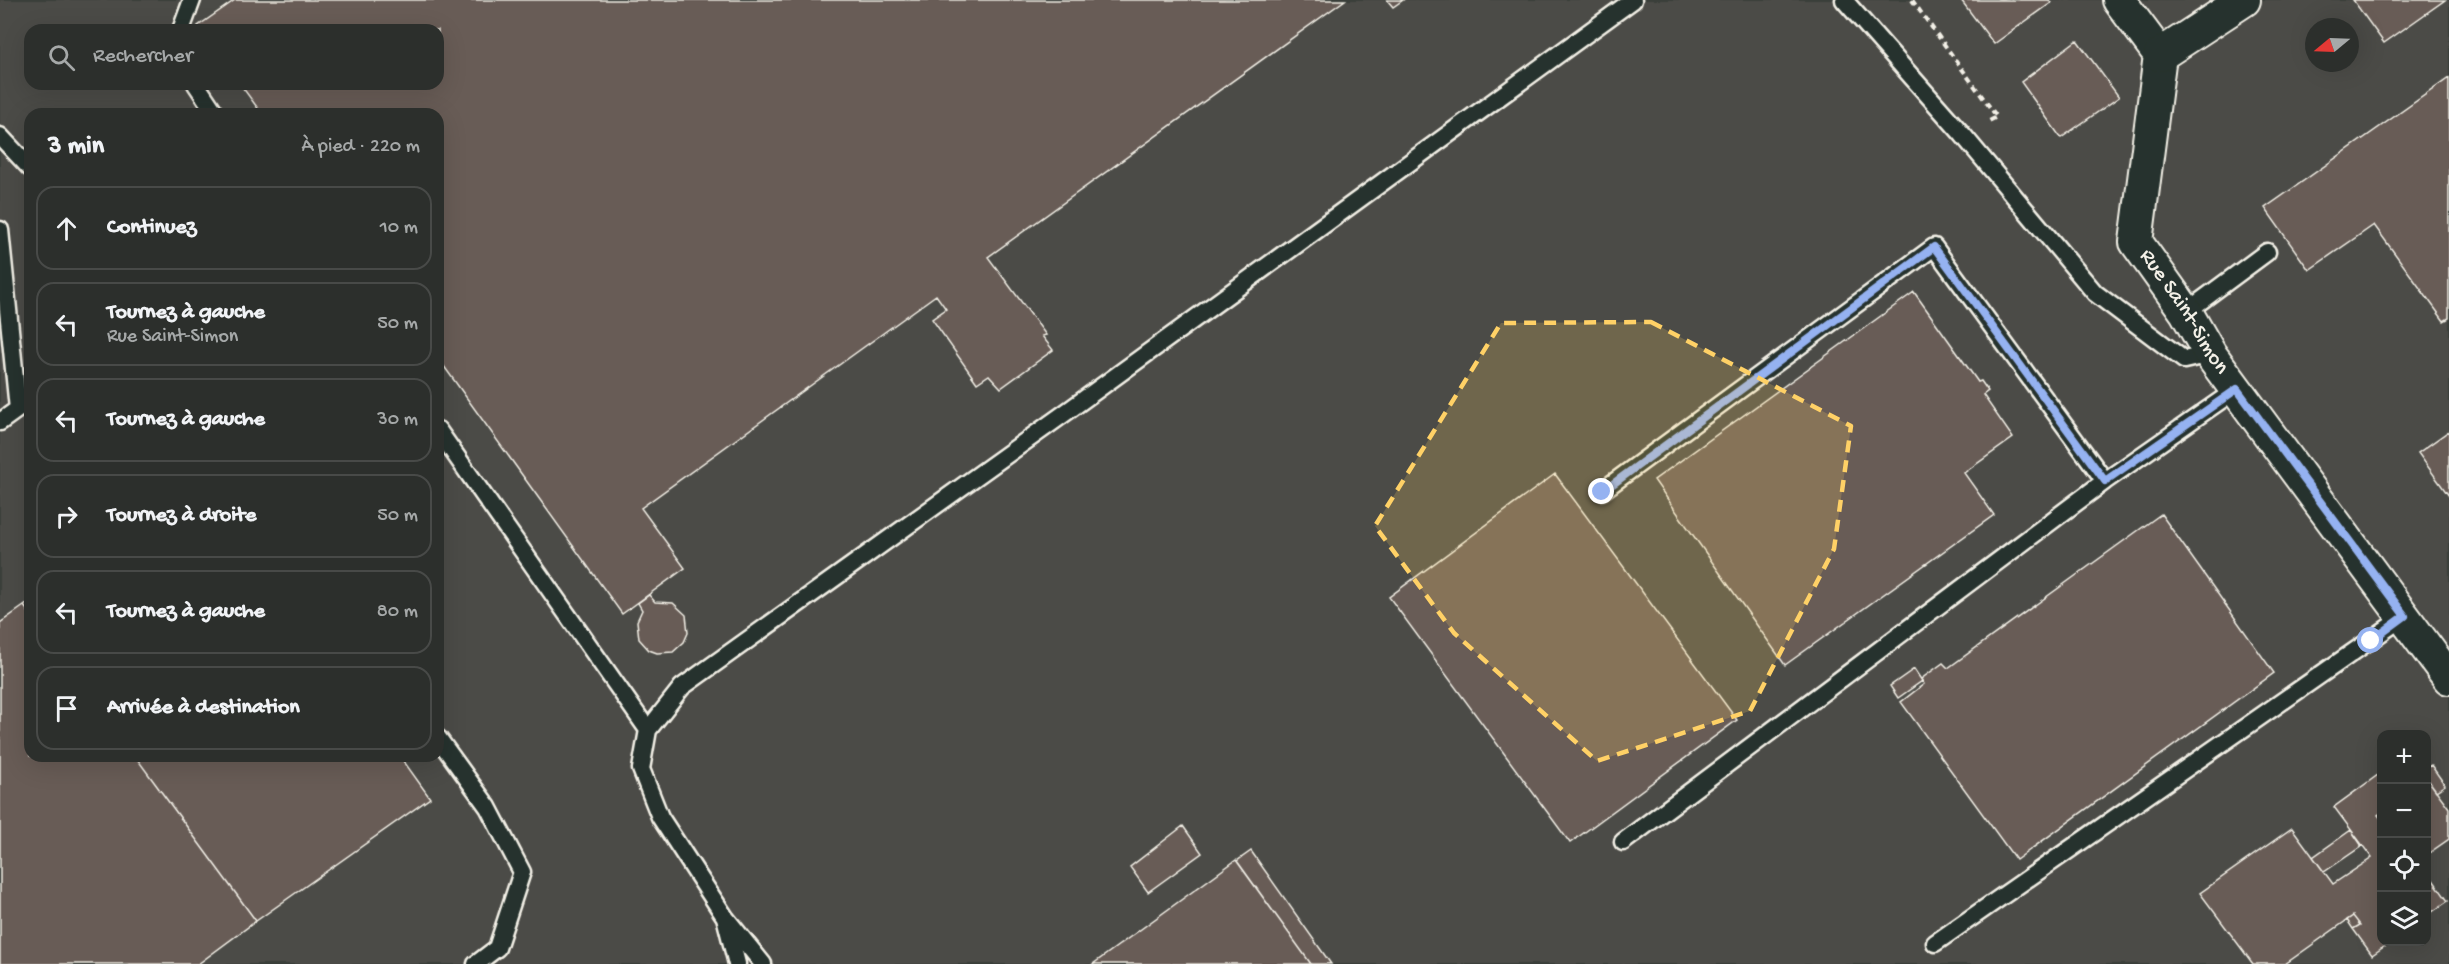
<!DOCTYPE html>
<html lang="fr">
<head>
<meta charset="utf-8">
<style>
	body { margin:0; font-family:"Gochi Hand",sans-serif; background:#343734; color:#f1f3f6 }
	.controls { position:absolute; right:18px; bottom:18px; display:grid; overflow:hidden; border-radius:12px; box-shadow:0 6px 24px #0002 }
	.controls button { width:54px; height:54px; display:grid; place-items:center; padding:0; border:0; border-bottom:2px solid #484a48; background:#2c2f2c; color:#f1f3f6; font:30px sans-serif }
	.compass { position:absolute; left:2305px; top:18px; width:54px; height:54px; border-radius:50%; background:#2c2f2c; box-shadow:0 6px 24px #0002; rotate:251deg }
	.stop { position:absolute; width:18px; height:18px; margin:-14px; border:4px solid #95b2f1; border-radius:50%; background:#fff }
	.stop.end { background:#95b2f1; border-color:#fff; box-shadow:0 2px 6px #0008 }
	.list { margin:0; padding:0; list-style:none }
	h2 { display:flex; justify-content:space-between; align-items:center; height:78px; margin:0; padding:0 24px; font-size:26px }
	h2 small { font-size:20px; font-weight:400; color:#a6a9a9 }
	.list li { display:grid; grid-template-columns:39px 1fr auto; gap:18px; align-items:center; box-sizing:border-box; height:84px; margin:0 12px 12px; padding:0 12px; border:2px solid #484a48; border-radius:18px }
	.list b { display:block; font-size:22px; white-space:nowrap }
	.list p { margin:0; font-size:20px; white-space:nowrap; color:#a6a9a9 }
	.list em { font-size:20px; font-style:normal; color:#a6a9a9 }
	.icon { flex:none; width:33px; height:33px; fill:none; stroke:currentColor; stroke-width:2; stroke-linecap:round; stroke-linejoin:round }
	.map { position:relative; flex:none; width:2449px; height:964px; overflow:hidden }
	.search { position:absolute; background:#2c2f2c; box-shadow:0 6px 24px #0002; left:24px; top:24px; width:420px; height:66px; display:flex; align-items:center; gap:15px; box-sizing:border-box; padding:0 21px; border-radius:18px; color:#a6a9a9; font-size:22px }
	.panel { position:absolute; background:#2c2f2c; box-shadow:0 6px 24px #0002; left:24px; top:108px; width:420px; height:654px; border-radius:18px }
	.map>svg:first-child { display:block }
</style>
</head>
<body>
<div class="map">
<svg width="2449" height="964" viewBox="0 0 2449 964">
	<rect width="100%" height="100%" fill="#3a3f3a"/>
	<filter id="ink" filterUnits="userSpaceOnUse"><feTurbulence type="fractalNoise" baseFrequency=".0167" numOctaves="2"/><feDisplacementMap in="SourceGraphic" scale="12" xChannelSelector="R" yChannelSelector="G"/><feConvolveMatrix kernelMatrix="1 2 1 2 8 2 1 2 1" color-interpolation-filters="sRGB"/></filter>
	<g filter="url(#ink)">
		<path fill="#4b4b46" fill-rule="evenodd" d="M0,0H2449V964H0ZM2314,27H2350V63H2314ZM30,30H438V84H30ZM30,114H438V756H30ZM2382,734H2426V942H2382Z"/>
		<path fill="#685c57" stroke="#f4f1e8" stroke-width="1.5" d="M235,0H1345L988,257L1046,335L1042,336L1053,350L1001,388L989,375L977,383L932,319L946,309L936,295L641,508L685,568L622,614L438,358V114H262L240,84H438V30H201L198,26Z
			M1387,0H1403L1393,7Z
			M1961,0H2049L2051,3L1994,44Z
			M2353,0H2445L2384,43Z
			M2077,40L2119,97L2061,138L2021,82Z
			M2449,78V318L2444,321L2374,225L2309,270L2265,208Z
			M1914,292L1978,382L1981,381L1988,391L1983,395L2013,438L1964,473L1994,515L1785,665L1654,480Z
			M2449,431V496L2418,453Z
			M1555,474L1737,720L1570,843L1389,597Z
			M2161,514L2274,673L2016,860L1901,702L1924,684L1921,679L1943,663L1948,668Z
			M649,595L655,602L673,603L686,615L688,633L684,642L673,652L657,653L649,650L639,639L637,621L642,610L638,603Z
			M30,601V614L24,606Z
			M24,606L30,614V756H135L256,921L198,964H0V623Z
			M1914,669L1922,681L1898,698L1890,686Z
			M135,756H400L430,798L256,921Z
			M2431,765L2445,785L2436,791L2426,777V768Z
			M2382,772V812L2378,815L2382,820V942H2391L2372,955L2353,929L2360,925L2353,916L2285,964H2253L2200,893L2292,828L2333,884L2372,858L2334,807Z
			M2426,777L2449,808V839L2426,855Z
			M1183,826L1202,853L1148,892L1130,867Z
			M2351,830L2362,846L2324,872L2313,857Z
			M1251,851L1331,964H1311L1237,861Z
			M1236,860L1311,964H1093Z
			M2431,877L2448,901L2426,916V881Z
			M2353,916L2360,925L2353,929L2347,920Z"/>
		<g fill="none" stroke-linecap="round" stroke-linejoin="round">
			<defs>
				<path id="lane" d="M1844,0L1963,135L2095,293L2184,360L2210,354
					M181,30L192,0
					M196,84L216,114
					M0,136L30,168
					M0,230L18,409L0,422
					M2186,312L2267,252
					M438,430L648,730
					M1602,491L1934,247L2105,481
					M438,738L488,807L522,872L497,948L476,964
					M1623,842L2105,481L2237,389
					M725,917L660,817L641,769L648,730L682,687L1072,408L1633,0
					M1935,943L2405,616
					M737,964L725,917L763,964"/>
				<g id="street">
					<path id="s1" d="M2119,0L2160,55L2136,242L2186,312L2210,354L2449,678"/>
					<path d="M2160,55L2244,0"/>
				</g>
			</defs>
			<use href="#lane" stroke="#f4f1e8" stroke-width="21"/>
			<use href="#street" stroke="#f4f1e8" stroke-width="36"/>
			<path stroke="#f4f1e8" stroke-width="4" stroke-dasharray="6 4.5" stroke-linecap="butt" d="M1912,0L1997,117L1987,122"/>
			<use href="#lane" stroke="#26332d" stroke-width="16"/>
			<use href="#street" stroke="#26332d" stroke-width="32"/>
		</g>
	</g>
	<g fill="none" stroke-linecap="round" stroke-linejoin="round" filter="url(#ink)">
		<path stroke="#95b2f1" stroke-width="8" d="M1602,492L1934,247L2105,481L2237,389L2405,616L2371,641"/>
	</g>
	<path fill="#ffd166" fill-opacity="0.2" stroke="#ffd166" stroke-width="4.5" stroke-dasharray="12 8" stroke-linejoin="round" d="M1651,322L1851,426L1834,549L1750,711L1597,761L1454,633L1375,526L1501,323Z"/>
	<g text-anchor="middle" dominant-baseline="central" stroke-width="6" stroke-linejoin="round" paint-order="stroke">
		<g font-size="22" fill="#f4f1e8" stroke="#26332d">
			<text stroke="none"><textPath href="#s1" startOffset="342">Rue Saint-Simon</textPath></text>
		</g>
	</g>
</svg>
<div class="controls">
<button>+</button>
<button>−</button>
<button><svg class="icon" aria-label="locate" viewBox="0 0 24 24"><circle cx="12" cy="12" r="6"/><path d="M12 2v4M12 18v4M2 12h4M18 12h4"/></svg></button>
<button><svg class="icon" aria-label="layers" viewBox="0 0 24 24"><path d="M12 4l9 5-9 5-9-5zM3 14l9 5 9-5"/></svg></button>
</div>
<svg class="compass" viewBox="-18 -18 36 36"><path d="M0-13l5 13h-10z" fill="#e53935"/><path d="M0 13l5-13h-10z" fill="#a6a9a9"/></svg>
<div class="stop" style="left:2371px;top:641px"></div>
<div class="stop end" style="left:1602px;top:492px"></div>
<div class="search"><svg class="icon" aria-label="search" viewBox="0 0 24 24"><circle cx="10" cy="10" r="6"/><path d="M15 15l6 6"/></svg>Rechercher</div>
<section class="panel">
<h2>3 min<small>À pied · 220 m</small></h2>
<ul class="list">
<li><svg class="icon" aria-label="ahead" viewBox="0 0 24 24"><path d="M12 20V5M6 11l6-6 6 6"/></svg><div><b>Continuez</b></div><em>10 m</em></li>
<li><svg class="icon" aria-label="left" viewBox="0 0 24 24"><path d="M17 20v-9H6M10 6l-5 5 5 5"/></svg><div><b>Tournez à gauche</b><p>Rue Saint-Simon</p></div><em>50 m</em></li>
<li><svg class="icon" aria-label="left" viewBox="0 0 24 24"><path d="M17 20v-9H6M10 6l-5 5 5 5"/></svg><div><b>Tournez à gauche</b></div><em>30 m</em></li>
<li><svg class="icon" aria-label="right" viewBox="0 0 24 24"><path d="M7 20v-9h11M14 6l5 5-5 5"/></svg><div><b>Tournez à droite</b></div><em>50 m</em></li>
<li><svg class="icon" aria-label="left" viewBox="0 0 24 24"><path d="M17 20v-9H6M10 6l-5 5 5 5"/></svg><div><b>Tournez à gauche</b></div><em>80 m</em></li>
<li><svg class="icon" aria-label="arrive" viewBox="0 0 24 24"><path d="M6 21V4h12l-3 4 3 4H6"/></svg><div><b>Arrivée à destination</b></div></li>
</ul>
</section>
</div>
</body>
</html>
